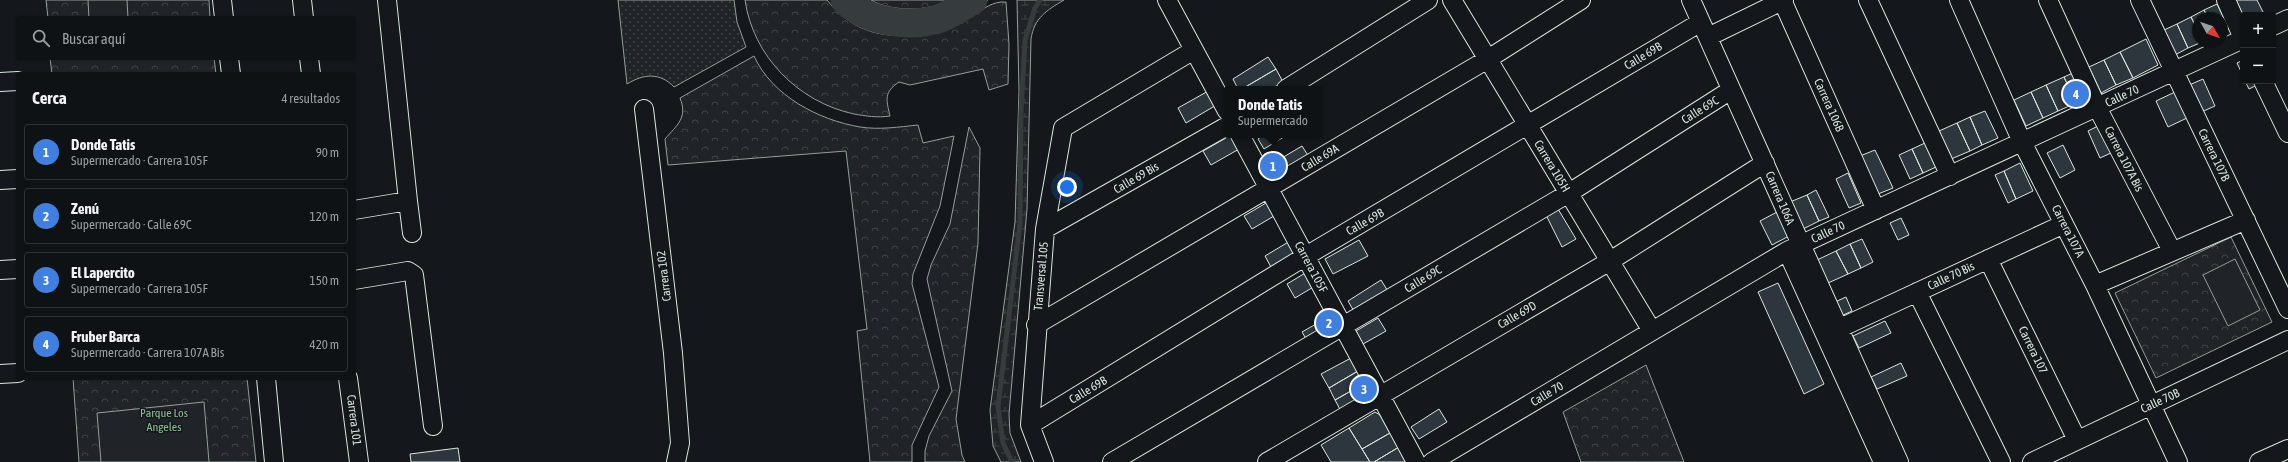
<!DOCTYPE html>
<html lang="es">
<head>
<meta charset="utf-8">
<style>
	body { margin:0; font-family:"Asap Condensed",sans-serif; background:#1d2022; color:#f1f3f6 }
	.controls { position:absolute; right:12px; top:12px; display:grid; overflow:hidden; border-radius:4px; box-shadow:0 1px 3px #0004 }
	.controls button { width:36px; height:36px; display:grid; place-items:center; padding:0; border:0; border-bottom:1px solid #2f3234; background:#0f1215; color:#f1f3f6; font:20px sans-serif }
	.compass { position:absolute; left:2192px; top:12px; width:36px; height:36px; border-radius:50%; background:#0f1215; box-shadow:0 1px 3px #0004; rotate:130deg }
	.you { position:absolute; left:1067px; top:187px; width:14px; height:14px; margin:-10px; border:3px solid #fff; border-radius:50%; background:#1a73e8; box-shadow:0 0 0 6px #1a73e833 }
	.badge { display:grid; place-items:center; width:26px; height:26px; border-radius:50%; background:#db2777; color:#fff; font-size:13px; font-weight:700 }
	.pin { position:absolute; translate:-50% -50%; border:2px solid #fff; box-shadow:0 1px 4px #0006 }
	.popup { position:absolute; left:1224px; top:86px; width:98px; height:52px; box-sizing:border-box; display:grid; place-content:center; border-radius:4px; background:#0f1215; filter:drop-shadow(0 1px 3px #0005); font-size:13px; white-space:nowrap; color:#9b9ea0 }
	.popup b { font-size:15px; color:#f1f3f6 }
	.popup::after { content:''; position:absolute; left:50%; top:100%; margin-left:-8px; border:8px solid transparent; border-top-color:#0f1215 }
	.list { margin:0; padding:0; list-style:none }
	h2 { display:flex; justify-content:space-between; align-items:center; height:52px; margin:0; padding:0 16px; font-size:17px }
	h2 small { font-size:13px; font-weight:400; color:#9b9ea0 }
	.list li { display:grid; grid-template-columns:26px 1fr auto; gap:12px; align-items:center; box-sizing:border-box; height:56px; margin:0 8px 8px; padding:0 8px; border:1px solid #2f3234; border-radius:4px }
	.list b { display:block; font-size:15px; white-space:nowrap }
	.list p { margin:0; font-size:13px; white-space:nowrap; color:#9b9ea0 }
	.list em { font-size:13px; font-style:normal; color:#9b9ea0 }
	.icon { flex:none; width:22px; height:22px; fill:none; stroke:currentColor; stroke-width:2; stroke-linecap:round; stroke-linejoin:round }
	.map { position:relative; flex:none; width:2288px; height:462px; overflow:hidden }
	.search { position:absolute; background:#0f1215; box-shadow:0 1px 3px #0004; left:16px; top:16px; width:340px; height:44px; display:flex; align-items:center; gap:10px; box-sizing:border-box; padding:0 14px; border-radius:4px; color:#9b9ea0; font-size:15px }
	.panel { position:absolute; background:#0f1215; box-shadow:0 1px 3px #0004; left:16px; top:72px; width:340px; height:308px; border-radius:4px }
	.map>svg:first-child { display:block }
</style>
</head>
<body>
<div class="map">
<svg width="2288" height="462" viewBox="0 0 2288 462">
	<defs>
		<pattern id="grass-dots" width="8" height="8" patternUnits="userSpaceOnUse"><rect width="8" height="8" fill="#202428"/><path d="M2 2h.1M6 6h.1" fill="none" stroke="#404447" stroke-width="1.8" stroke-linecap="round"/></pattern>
		<pattern id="forest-crowns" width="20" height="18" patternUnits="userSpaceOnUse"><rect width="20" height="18" fill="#202428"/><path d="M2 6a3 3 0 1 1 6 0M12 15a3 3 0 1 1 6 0" fill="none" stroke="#404447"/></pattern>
		<pattern id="wetland-marsh" width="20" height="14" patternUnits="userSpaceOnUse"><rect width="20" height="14" fill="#202428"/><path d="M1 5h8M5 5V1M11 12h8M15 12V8" fill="none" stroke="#404447"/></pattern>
	</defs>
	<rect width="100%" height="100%" fill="#14181c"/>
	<path fill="url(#grass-dots)" stroke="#939e99" d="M618,0H734L737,22L746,47L674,87C660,72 643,74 627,84Z"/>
	<path fill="url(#forest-crowns)" stroke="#939e99" d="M46,0H209L210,18H48Z
		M745,0H827C865,49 923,40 972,16C984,9 992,1 1006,2L1009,44L1008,84L989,90L983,69L910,85L899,82C884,92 886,99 890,116C877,118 866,116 854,114C798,102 753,56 745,0Z
		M871,0H949C930,12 890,12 871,0Z
		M754,56C772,96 819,120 860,127C879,130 899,127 918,125L923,143L954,136L940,206L913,274L912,284L939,387L912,445V462H870L857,331L867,329L846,151L668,165L665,139C677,125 688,118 680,98Z
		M50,58H214L216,74H52Z
		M969,127L980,148L978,243L956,419L962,455L965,462H925V451L929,436L952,391L927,279L931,265L950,224Z
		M2231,237L2272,322L2156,378L2115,293Z
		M1646,365L1684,462H1581L1563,412Z
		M73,378H247L256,462H79Z"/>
	<path fill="url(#wetland-marsh)" stroke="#939e99" d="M845,0H863L880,10L907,16L939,14L967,0H988C974,6 962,15 947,21C912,34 872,27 845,0Z
		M1017,0H1064C1047,10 1034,18 1031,39L1027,209L1009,414L1010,433L1021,462H1001L993,446L990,410L1015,222L1019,91Z"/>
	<path fill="#202428" stroke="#939e99" d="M88,0H127L128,18H89Z
		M2235,259L2260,310L2228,326L2203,275Z
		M204,402L209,462H101L97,413Z"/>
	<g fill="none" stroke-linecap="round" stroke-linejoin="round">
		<path stroke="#363b3e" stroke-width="5" d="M1012,462L1003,443L998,407L1020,223L1021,112L1025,40L1035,8L1040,0"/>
		<path stroke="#363b3e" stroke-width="29" d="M845,0C867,22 906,27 935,20C948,17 962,6 973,0"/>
	</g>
	<path fill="#2c363c" stroke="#d8e6dc" d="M2236,0H2257L2264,14L2243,15Z
		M2217,4L2229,29L2222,33V18H2208L2204,10Z
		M2204,10L2208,18H2198V31L2191,17Z
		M2191,17L2198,31V42H2202L2188,48L2177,24Z
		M2177,24L2188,48L2173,56L2162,31Z
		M2146,39L2158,65L2133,78L2120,52Z
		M2120,52L2133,78L2116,85L2104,60Z
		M1268,57L1276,69L1242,89H1238L1233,79Z
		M2104,60L2116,85L2101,93L2089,67Z
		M2243,60V76L2237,63Z
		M1276,69L1283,82L1271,89H1242Z
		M2075,72L2087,98L2076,103L2064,77Z
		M2064,77L2076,103L2058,111L2046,85Z
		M2203,79L2215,106L2199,113L2187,86Z
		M2245,81H2258L2259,84L2249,89Z
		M2046,85L2058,111L2043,118L2031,92Z
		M1210,90L1218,104L1186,123L1178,108Z
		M2031,92L2043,118L2026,126L2014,100Z
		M2175,92L2187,118L2168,127L2156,101Z
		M1985,111L1998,138L1982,145L1970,117Z
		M1970,117L1982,145L1970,151L1957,123Z
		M1957,123L1970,151L1951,159L1939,131Z
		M2098,126L2111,153L2100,158L2088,131Z
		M1231,135L1239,149L1211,165L1203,151Z
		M1264,135H1287L1264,149L1258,139Z
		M1925,143L1936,167L1923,173L1912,149Z
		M2063,145L2075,170L2060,178L2047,153Z
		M1302,146L1309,157L1277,177L1270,165Z
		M1912,149L1923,173L1910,179L1899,155Z
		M1875,150L1893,188L1878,194L1860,156Z
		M2020,163L2033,191L2016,199L2004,171Z
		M2004,171L2016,199L2008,203L1995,175Z
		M1848,173L1861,203L1849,208L1836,179Z
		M1816,190L1829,217L1819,221L1807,195Z
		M1807,195L1819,221L1803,229L1790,202Z
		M1266,203L1274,216L1252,229L1244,216Z
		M1555,204L1576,239L1562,247L1544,211Z
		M1777,212L1789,236L1772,245L1760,221Z
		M1901,218L1909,235L1898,240L1890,223Z
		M1862,239L1873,262L1861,268L1850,244Z
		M1359,240L1368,256L1333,274L1325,259Z
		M1290,241L1298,254L1272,269L1265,256Z
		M1850,244L1861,268L1848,274L1836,251Z
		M1836,251L1848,274L1828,283L1817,260Z
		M1307,272L1315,286L1295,298L1287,284Z
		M1381,280L1389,293L1355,313L1348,301Z
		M1778,283L1824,384L1804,394L1758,292Z
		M1846,297L1852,311L1841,316L1835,302Z
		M1330,316L1336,325L1308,342L1302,332Z
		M1378,318L1386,331L1363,344L1356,331Z
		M1885,321L1891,333L1859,348L1853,336Z
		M1351,358L1358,371L1329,388L1321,374Z
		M1901,363L1907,376L1877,389L1871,377Z
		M1358,371L1365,383L1335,400L1329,388Z
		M1365,383L1373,398L1343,415L1335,400Z
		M1439,409L1447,422L1419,439L1411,427Z
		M1375,412L1380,415L1390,433L1362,449L1349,428Z
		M1349,428L1370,462H1331L1321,445Z
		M1390,433L1399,447L1374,462H1370L1362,449Z
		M1399,447L1408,462H1374Z
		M458,448L460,462H411L410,454Z"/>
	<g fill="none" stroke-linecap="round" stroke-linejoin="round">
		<defs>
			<path id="minor" d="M222,0L224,18
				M302,0L304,18
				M1167,0L1227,111
				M1452,0L1652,331
				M1691,0L1899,462
				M1782,0L1876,210
				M1868,0L1950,176
				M1959,0L2022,142L2095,285L2178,462
				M2048,0L2097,107L2172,251
				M2140,0L2288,309
				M2226,0L2243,38
				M2273,26L2288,19
				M1708,37L1784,0
				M229,58L231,74
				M309,58L311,74
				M2263,81L2288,133
				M0,82L18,81
				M1286,89L1428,0
				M644,109L673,353L680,443L676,462
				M1240,135L1416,462
				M0,180L18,179
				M408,201L412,233
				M354,210L408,201L387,0
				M1045,229L1227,126
				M1787,251L1883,462
				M1988,259L2077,440
				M0,270L18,269
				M354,280L408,271L414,275L433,426
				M2095,285L2246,220
				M1917,292L2001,462
				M1036,325L1488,59L1581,0
				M1838,329L2064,224
				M0,374L18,373
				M266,378L274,462
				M348,378L359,462
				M1030,425L1306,256L1701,22
				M1044,462L1030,425L1045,229L1063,128L1194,50
				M1112,462L1569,193L1731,90
				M1267,462L1610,261L1765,163
				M1432,462L1787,251L2243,39
				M2032,462L2288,340
				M2259,462L2288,449"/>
		</defs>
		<use href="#minor" stroke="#d8e6dc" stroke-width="20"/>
		<use href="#minor" stroke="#14181c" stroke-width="18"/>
	</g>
	<g text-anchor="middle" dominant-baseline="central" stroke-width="3" stroke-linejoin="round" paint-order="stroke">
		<g font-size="12" fill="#d8e6dc" stroke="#14181c">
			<text transform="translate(1643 56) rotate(-31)">Calle 69B</text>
			<text transform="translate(2122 96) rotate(-25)">Calle 70</text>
			<text transform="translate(1829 105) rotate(66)">Carrera 106B</text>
			<text transform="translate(1700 110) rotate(-32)">Calle 69C</text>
			<text transform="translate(2214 155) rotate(64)">Carrera 107B</text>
			<text transform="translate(1320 158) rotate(-31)">Calle 69A</text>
			<text transform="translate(2124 159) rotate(63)">Carrera 107A Bis</text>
			<text transform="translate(1552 166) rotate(59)">Carrera 105H</text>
			<text transform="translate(1136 178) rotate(-30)">Calle 69 Bis</text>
			<text transform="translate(1780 198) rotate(67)">Carrera 106A</text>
			<text transform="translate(1365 222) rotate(-30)">Calle 69B</text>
			<text transform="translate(2068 231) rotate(63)">Carrera 107A</text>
			<text transform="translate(1828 232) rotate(-25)">Calle 70</text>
			<text transform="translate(1311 267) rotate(62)">Carrera 105F</text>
			<text transform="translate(664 276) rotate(-97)">Carrera 102</text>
			<text transform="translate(1041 276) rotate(-85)">Transversal 105</text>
			<text transform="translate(1951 276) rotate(-25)">Calle 70 Bis</text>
			<text transform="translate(1423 279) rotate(-31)">Calle 69C</text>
			<text transform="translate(1517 315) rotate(-30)">Calle 69D</text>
			<text transform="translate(2033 350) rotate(64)">Carrera 107</text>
			<text transform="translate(1088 390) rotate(-31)">Calle 69B</text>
			<text transform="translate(1547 394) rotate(-31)">Calle 70</text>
			<text transform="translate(2160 401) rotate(-25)">Calle 70B</text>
			<text transform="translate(354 420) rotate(83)">Carrera 101</text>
		</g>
		<g font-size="12" fill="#8ac095" stroke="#14181c">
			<text x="164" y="413">Parque Los<tspan x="164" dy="14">Angeles</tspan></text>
		</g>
	</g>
</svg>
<div class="controls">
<button>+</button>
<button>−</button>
</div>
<svg class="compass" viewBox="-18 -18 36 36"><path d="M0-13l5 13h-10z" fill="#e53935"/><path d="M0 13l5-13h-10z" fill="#9b9ea0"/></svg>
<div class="you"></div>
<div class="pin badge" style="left:1273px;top:166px;background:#3f7fe0">1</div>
<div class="popup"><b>Donde Tatis</b>Supermercado</div>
<div class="pin badge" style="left:1329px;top:323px;background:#3f7fe0">2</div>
<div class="pin badge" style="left:1364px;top:389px;background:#3f7fe0">3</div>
<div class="pin badge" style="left:2076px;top:94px;background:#3f7fe0">4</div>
<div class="search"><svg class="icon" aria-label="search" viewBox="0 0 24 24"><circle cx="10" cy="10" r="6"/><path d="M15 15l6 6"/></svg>Buscar aquí</div>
<section class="panel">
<h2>Cerca<small>4 resultados</small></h2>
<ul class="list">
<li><span class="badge" style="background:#3f7fe0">1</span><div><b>Donde Tatis</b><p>Supermercado · Carrera 105F</p></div><em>90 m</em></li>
<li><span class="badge" style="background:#3f7fe0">2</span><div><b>Zenú</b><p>Supermercado · Calle 69C</p></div><em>120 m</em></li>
<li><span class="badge" style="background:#3f7fe0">3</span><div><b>El Lapercito</b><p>Supermercado · Carrera 105F</p></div><em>150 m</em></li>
<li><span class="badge" style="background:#3f7fe0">4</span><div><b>Fruber Barca</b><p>Supermercado · Carrera 107A Bis</p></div><em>420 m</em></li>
</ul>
</section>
</div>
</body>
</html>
